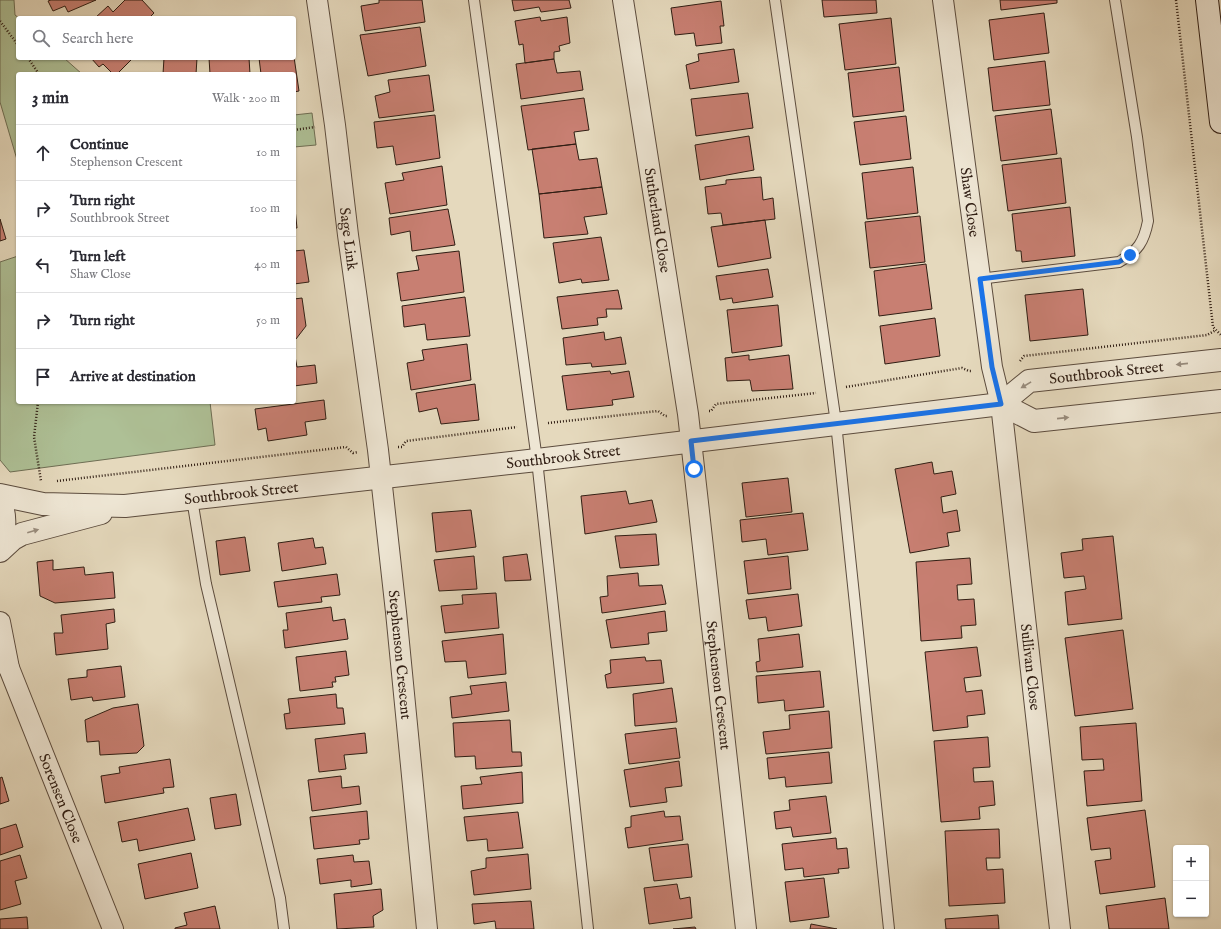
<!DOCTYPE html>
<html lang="en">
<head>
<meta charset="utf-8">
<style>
	body { margin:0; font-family:"IM FELL English",serif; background:#f2f2f3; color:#2b2b33 }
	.controls { position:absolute; right:12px; bottom:12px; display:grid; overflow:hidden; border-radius:4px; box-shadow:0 1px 3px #0004 }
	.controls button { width:36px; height:36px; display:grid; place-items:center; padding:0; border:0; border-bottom:1px solid #e1e1e2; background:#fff; color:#2b2b33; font:20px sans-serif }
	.stop { position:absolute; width:12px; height:12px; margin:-9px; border:3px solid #1a73e8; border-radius:50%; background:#fff }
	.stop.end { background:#1a73e8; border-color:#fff; box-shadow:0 1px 4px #0008 }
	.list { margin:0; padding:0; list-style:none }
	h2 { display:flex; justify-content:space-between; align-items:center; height:52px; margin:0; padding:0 16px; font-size:17px }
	h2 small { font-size:13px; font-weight:400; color:#7c7c81 }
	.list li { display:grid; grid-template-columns:26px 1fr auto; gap:12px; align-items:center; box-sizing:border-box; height:56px; padding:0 16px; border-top:1px solid #e1e1e2 }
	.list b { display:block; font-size:15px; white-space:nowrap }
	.list p { margin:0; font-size:13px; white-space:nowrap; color:#7c7c81 }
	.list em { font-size:13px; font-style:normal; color:#7c7c81 }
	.icon { flex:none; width:22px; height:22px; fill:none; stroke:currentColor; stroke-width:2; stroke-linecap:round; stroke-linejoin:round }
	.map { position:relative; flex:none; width:1221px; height:929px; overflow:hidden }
	.search { position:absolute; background:#fff; box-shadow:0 1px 3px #0004; left:16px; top:16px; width:280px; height:44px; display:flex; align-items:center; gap:10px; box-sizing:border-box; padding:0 14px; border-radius:4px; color:#7c7c81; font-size:15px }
	.panel { position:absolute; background:#fff; box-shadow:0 1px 3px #0004; left:16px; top:72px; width:280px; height:332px; border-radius:4px }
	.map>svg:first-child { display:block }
</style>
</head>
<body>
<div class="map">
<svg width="1221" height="929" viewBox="0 0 1221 929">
	<rect width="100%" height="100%" fill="#e5d9bd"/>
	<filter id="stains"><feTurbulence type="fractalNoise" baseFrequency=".005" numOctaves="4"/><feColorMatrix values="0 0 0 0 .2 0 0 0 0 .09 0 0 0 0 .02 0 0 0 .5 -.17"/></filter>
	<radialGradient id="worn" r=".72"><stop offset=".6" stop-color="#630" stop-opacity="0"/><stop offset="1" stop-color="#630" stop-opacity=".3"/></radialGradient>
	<path fill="#aec096" stroke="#6e6e54" d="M0,0H14L15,15L19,18H18V58H64L82,74H18V163L0,102Z
		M312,113L316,145L294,147V115Z
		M18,256V402H210L215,445L10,472L0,460V262Z"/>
	<path fill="#c87f72" stroke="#2f1d13" d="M51,0H96L68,12L65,6L53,11L48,1Z
		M125,0H142L154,13L149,18H95L108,6L113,12Z
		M379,0H422L425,22L365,31L361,6L379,3Z
		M512,0H569L571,8L541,12L539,7L514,11Z
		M822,0H876L877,13L824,17Z
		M1000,0H1057V3L1001,10Z
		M721,1L724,26H720L722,43L696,46L694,33L675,35L671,8Z
		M1044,13L1049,53L994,60L989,20Z
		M540,17L541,21L567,17L570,43L559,46L560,51L554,52V59L525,63L523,44L519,45L515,21Z
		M891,18L896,64L845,70L839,24Z
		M420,27L426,66L368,76L360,35Z
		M734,49L739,82L690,89L686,65L699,61L698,54Z
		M294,57L299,91L294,92V74H261L259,58Z
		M91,58H133L117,74H113L103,64L99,67Z
		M164,58H197L196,74H163Z
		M209,58H249L250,74H210Z
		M554,59L557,73L580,71L583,90L521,99L516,64Z
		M1045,61L1050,105L993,111L988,68Z
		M899,67L904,111L853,117L848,73Z
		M429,75L434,111L379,118L375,96L390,92L388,80Z
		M748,93L753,128L696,136L691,99Z
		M584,98L589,130L574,132L576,144L528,150L521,106Z
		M1051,109L1057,154L1001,161L995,116Z
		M435,115L440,158L396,165L393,146L377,148L374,122Z
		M906,116L911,159L860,165L854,122Z
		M749,136L754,170L700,180L695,145Z
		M576,144L579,160L597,158L602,187L539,194L532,149Z
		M1061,158L1066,203L1008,211L1002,165Z
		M442,166L447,205L390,214L385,183L404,180L402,173Z
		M913,167L918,213L867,219L862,173Z
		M761,177L763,200L773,198L775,219L723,225L721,213L708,214L705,187L726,184V180Z
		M602,187L607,214L584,217L588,234L544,238L539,194Z
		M294,199L297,228H294Z
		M1070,207L1075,256L1022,262L1021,251H1016L1012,214Z
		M448,209L455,245L412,251L410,231L391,235L389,218Z
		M920,216L925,262L870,268L865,222Z
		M0,219L6,239L0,241Z
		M765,220L771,258L718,267L711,227Z
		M601,237L609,280L582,283L581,279L559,283L553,243Z
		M304,250L309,282L294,284V251Z
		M459,251L464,292L401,301L397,273L419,270L416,256Z
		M926,264L932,309L879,316L874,271Z
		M768,269L773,297L733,303L732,298L720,300L716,276Z
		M1083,289L1088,335L1030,341L1025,295Z
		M618,290L622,309H606L607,317L597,318L598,325L562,329L557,297Z
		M465,297L470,336L427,340L425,324L404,327L402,306Z
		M302,298L306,326L296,339H294V299Z
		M778,305L782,346L732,353L727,310Z
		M935,318L940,356L885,364L880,326Z
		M604,332L605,340L621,337L626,364L592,367L591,363L566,365L563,338Z
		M467,344L471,380L411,390L407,363L424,360L422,350Z
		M294,351L297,367L315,365L317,383L294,386Z
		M749,355V360L789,355L793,389L752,391L750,380L727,381L725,358Z
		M610,371L611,374L629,371L634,397L612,400L613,405L567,410L562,376Z
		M475,384L479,420L441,424L437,408L419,412L416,393Z
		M324,400L326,419L305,422L307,435L268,441L266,428L258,430L255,409Z
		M932,462L934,474L952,471L956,494L941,497L943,513L957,510L960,531L947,533L949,546L910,553L895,469Z
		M788,478L792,512L746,517L742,483Z
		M626,491L629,504L652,500L657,522L585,534L581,496Z
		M471,510L476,547L436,552L432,513Z
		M803,513L808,550L768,555L766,539L742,542L740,520Z
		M656,534L659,565L620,568L615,536Z
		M1113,536L1122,619L1068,625L1065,592L1086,589L1084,576L1064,578L1061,553L1083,550L1082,539Z
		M245,537L250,571L220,575L216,541Z
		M313,538L315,548L323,547L326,564L282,571L278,543Z
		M527,554L531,580L505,581L503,557Z
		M474,556L477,589L439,591L434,560Z
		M788,556L791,589L748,594L744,561Z
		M970,558L972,584L957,585L958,600L974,599L976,625L961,626L962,638L921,641L916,562Z
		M53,560V570L84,567L85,575L113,572L115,598L55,603L40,596L37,562Z
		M638,573L639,586L662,585L666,604L602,613L600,597L608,596L607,576Z
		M337,574L340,595L321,597L322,602L278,607L274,582Z
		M496,593L499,628L445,633L441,606L463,604L462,595Z
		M798,594L802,626L768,631L766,617L749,619L746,600Z
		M331,607L333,621L345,619L348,639L285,648L283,630H288L286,613Z
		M114,609L115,622L106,624L108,649L56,655L54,633H63L61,615Z
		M665,611L667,631L648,633L649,644L611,648L606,620Z
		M1123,630L1133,709L1075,716L1065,638Z
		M503,634L506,674L468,678L466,661L445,662L442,641Z
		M799,634L803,667L757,672L756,662L760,661L758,639Z
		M977,647L981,676L964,678L966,692L982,690L985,714L967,716L968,727L933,731L925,652Z
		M346,651L349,675L335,677L336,682H332L333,687L300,691L296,657Z
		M645,657L646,661L661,660L664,683L607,688L605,675L611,673L610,660Z
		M121,666L125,697L93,701L92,697L71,700L68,679L87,677V670Z
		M820,671L824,707L785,711L784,700L758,703L756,676Z
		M506,682L509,711L452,718L450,697L472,694L470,686Z
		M672,688L677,722L635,726L633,694Z
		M336,694L337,708H343L345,724L286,729L284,714L290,713L288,699Z
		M138,704L144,746L137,753L100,755L99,741L87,742L85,720L113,708Z
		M829,711L832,748L766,754L763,732L790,729L789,715Z
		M510,720L512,752H521L522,766L476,769L475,756L455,757L453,723Z
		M1136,723L1142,801L1087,806L1084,771L1104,770L1103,759L1082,760L1080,727Z
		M676,728L680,758L629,764L625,734Z
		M365,733L367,753L344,755L346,769L319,772L315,739Z
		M988,737L990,767L973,768L974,782L993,781L995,805L979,807L980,819L941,822L934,741Z
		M829,752L832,783L786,787L785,777L769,779L767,758Z
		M170,759L174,787L163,788L164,793L105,803L101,776L120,773L119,767Z
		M679,761L682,786L665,788L667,802L630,807L624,770Z
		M522,772L523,803L463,809L461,786L482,784L480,777Z
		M341,776L342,788L359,786L361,804L312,811L308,780Z
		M2,777L9,801L0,804V778Z
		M236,794L241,825L215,829L210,798Z
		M826,796L831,833L793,837L791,827L776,829L774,812L790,810L789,800Z
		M188,808L195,840L139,851L137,839L122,842L118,822Z
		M1145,810L1155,887L1100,894L1095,861L1111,859L1110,848L1091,850L1087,818Z
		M367,811L369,839L359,840L360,844L314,849L310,817Z
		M664,811L665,817L680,816L683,840L628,848L625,828L631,827V816Z
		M518,812L523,848L488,851L487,839L467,841L464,817Z
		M16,824L23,847L0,855V829Z
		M999,829L1000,858H986L987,870L1003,869L1005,903L949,906L945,831Z
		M836,838L837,849L847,848L849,868L838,869L839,873L804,877L803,868L785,870L782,844Z
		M688,844L692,877L654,881L649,848Z
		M191,853L198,888L145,899L138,864Z
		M528,854L531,889L474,895L471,871L486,868V858Z
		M20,855L27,878L15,881L21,904L0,910V861Z
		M353,855L354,862L369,861L372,884L351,887V880L320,884L317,859Z
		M824,878L829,917L790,922L785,882Z
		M677,884L680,899L690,897L692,918L649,924L644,888Z
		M381,889L383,910L373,916L374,927L337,929L334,894Z
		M1165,898L1169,929H1109L1106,906Z
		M531,901L534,929H496L495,921L474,924L472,904Z
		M215,906L220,929H175V928L187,925L184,913Z
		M998,915L999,929H946L945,919Z
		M27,917L28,929H0V919Z
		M811,924L837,929H810Z
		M695,927L696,929H673Z"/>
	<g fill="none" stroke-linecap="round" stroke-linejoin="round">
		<defs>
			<path id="service" d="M474,0L537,460L588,929
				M775,0L836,423L889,929
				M979,279L1119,262C1138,251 1144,242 1148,221L1137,137L1115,0
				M192,499L206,584L280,898L284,929"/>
			<g id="minor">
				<path id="s1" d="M317,0L335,125L348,235L378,450L396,612L427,929"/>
				<path id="s2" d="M623,0L688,414L746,929"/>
				<path id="s3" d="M943,0L992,367L1001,404L1060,929"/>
				<path d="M0,622L9,668"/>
				<path id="s4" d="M0,655L9,668L113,929"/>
			</g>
			<g id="tertiary">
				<path d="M1001,404L1034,421L1221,401"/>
				<path id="s5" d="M0,495L43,504L125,506L537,460L1001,404L1029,381L1221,360"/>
				<path d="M0,503C8,517 3,535 0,550"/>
				<path d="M0,551L13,539L22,534L101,513"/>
			</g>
			<path id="secondary" d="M1207,0L1221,122"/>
		</defs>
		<use href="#service" stroke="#5c4c3e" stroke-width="12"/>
		<use href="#minor" stroke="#5c4c3e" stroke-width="22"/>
		<use href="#tertiary" stroke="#5c4c3e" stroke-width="24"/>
		<use href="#secondary" stroke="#2f1d13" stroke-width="24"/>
		<path stroke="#2f1d13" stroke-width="2.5" stroke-dasharray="1 2" stroke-linecap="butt" d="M1176,0L1213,327L1221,335
			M0,21L18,45
			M28,58L39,74
			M294,130L315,127
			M1020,361L1024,356L1207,335L1216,330
			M846,387L962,368L969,371H972
			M38,402L34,437L41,481
			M709,411H711L716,404L816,393
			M548,423L658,411L665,416H668
			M398,447H402L406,441L517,427
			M57,481L346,447L353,453L358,452"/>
		<use href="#service" stroke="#eee6d4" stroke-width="10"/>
		<use href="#minor" stroke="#eee6d4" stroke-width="20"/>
		<use href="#tertiary" stroke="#eee6d4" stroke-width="22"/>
		<use href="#secondary" stroke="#eee6d4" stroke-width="22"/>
	</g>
	<defs><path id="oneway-solid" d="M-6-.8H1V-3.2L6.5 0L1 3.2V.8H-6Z"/></defs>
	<g fill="#988c7d">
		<use href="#oneway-solid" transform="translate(1182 364) rotate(174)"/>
		<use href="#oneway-solid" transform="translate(1026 385) rotate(149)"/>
		<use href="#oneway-solid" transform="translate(1063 418) rotate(-6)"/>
		<use href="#oneway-solid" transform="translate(33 531) rotate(-16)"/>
	</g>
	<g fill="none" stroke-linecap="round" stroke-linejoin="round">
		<path stroke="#1a73e8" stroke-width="5" d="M694,469L691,441L1001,404L992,367L980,279L1119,262L1130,255"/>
	</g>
	<g text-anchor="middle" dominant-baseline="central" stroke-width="4" stroke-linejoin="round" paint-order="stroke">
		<g font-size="15" fill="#2f1d13" stroke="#eee6d4">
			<text stroke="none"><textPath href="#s3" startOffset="204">Shaw Close</textPath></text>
			<text stroke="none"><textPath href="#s2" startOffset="223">Sutherland Close</textPath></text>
			<text stroke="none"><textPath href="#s1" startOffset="241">Sage Link</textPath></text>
			<text stroke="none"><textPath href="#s5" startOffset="1122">Southbrook Street</textPath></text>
			<text stroke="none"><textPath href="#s5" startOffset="567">Southbrook Street</textPath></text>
			<text stroke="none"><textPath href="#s5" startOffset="243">Southbrook Street</textPath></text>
			<text stroke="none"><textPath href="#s1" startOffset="660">Stephenson Crescent</textPath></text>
			<text stroke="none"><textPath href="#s3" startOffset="673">Sullivan Close</textPath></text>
			<text stroke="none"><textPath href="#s2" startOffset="692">Stephenson Crescent</textPath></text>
			<text stroke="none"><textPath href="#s4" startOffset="156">Sorensen Close</textPath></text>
		</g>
	</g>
	<rect width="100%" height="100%" filter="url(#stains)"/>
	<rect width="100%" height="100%" fill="url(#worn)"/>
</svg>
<div class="controls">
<button>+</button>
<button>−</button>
</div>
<div class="stop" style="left:694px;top:469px"></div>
<div class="stop end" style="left:1130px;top:255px"></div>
<div class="search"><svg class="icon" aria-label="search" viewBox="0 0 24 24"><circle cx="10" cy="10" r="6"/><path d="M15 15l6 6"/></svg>Search here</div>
<section class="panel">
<h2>3 min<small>Walk · 200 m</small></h2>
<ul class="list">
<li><svg class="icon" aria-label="ahead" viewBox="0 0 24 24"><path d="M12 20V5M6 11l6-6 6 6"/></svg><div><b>Continue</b><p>Stephenson Crescent</p></div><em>10 m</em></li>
<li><svg class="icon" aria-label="right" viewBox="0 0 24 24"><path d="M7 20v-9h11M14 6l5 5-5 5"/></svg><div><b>Turn right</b><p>Southbrook Street</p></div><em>100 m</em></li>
<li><svg class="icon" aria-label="left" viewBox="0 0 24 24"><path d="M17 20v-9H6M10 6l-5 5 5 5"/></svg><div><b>Turn left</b><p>Shaw Close</p></div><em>40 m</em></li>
<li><svg class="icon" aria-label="right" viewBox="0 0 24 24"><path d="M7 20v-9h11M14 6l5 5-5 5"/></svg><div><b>Turn right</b></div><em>50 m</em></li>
<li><svg class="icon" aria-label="arrive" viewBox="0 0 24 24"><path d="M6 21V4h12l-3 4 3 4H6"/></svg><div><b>Arrive at destination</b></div></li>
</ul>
</section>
</div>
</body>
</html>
